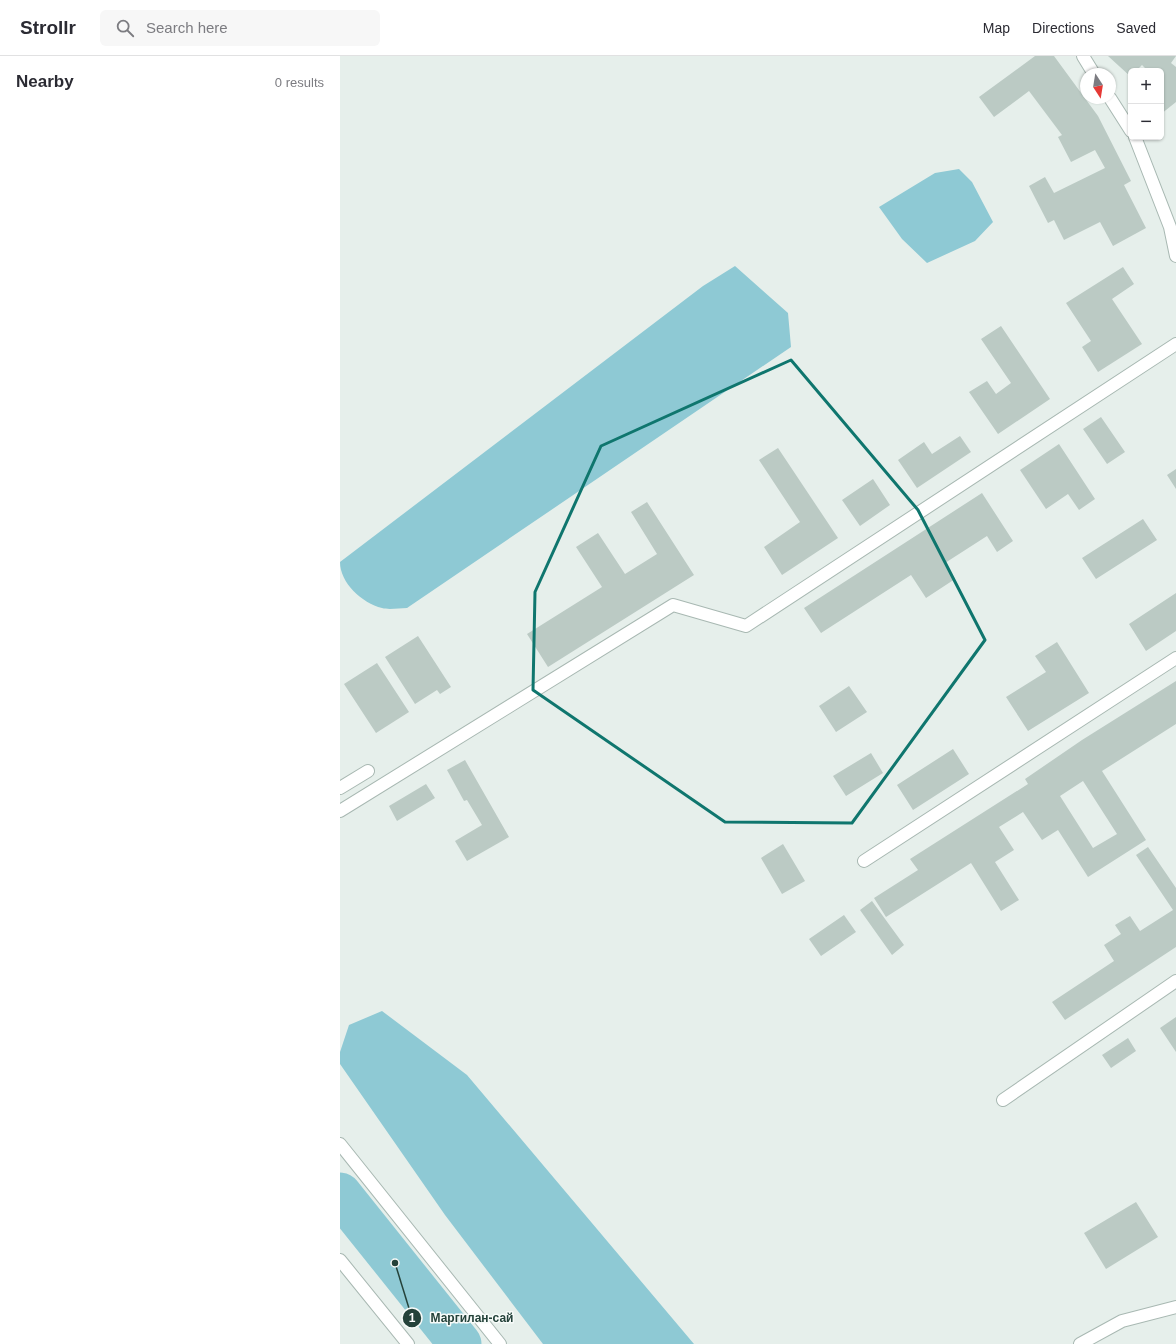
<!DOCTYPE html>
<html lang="en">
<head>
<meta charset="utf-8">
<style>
	body { margin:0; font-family:Helvetica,sans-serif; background:#f7f7f7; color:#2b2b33 }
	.controls { position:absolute; right:12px; top:12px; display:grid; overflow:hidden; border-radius:6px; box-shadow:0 1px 3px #0004 }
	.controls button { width:36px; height:36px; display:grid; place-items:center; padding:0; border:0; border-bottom:1px solid #e1e1e2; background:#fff; color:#2b2b33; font:20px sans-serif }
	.compass { position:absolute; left:740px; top:12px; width:36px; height:36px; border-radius:50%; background:#fff; box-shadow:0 1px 3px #0004; rotate:168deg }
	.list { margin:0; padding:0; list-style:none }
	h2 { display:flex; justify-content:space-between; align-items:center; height:52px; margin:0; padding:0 16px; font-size:17px }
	h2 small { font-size:13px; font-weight:400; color:#7c7c81 }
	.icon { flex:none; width:22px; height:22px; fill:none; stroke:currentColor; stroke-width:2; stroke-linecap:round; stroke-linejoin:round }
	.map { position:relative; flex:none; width:836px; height:1288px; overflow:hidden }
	header { display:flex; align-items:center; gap:24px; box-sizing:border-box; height:56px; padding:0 20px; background:#fff; border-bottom:1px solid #e1e1e2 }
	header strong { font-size:19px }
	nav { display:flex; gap:22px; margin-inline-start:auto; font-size:14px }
	.search { width:280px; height:36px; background:#f7f7f7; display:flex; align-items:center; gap:10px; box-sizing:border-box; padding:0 14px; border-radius:6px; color:#7c7c81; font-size:15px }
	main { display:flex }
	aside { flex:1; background:#fff }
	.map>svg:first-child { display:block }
</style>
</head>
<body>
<header>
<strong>Strollr</strong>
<div class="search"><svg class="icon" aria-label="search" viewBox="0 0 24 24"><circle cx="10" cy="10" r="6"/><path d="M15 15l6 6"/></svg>Search here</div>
<nav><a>Map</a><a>Directions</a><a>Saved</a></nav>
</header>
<main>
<aside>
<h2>Nearby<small>0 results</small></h2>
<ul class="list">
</ul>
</aside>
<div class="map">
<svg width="836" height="1288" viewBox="0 0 836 1288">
	<rect width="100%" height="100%" fill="#e6efeb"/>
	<path fill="#8ec9d4" d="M619,113L632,126L653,166L635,185L587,207L562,183L539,151L595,117Z
		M395,210L448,257L451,291L67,552C59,552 49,554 42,552C22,547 0,527 0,506L363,230Z
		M42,955L127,1019L354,1288H203L105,1159L0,1008V996L9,969Z"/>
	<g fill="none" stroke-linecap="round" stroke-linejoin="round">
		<path stroke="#8ec9d4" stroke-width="43" d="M0,1138L120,1288"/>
	</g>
	<path fill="#bbcac4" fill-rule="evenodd" d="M695,0H714L758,60L791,125L784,129L806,172L773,190L760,166L724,184L714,164L708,167L689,130L705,121L714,137L765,112L755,94L731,106L718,81L722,79L689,35L654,61L639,41Z
		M768,0H836L831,7L836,11V46L821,58V32L824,30L821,27V15H808L802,9L796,15H791V21Z
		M783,211L794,228L772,243L802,288L758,316L742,291L751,285L726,247Z
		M661,270L710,343L658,378L629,336L647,325L656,338L671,327L641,283Z
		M761,361L785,396L767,408L743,373Z
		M620,380L631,396L577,432L558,404L584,386L592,398Z
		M719,388L755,443L739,454L728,438L706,453L680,414Z
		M438,392L498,482L442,519L424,491L460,466L419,404Z
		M836,413V433L827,419Z
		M533,423L550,449L520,470L502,444Z
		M642,437L673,485L657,496L647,480L605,507L615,523L586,542L571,519L481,577L464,552Z
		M307,446L354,519L208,611L187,578L262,531L236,491L258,477L285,518L317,498L291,456Z
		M803,463L817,484L756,523L742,502Z
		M836,537V575L806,595L789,568Z
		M78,580L111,631L100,638L97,634L75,648L45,601Z
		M717,586L749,637L688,675L666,641L706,616L695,600Z
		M37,607L69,656L36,677L4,628Z
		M836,625V668L762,715L806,784L748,821L718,774L702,784L683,756L659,771L674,794L655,806L679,844L661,855L631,807L546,861L534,842L578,814L570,803L688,728L685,723L742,684ZM743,725L777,778L753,792L720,740Z
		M509,630L527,656L496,676L479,650Z
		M613,693L629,718L573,754L557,729Z
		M531,697L543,717L506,740L493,720Z
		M125,704L169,781L127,805L115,785L142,769L127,744L124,745L107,714Z
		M86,728L95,742L57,765L49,750Z
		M443,788L465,825L442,838L421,802Z
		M808,791L836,832V891L725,964L712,946L774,905L764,889L781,878L775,869L790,860L800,875L833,854L796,799Z
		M532,845L564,889L552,899L520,854Z
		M504,859L516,876L481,900L469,883Z
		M836,961V996L820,972Z
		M788,982L796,995L771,1012L762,999Z
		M796,1146L818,1181L766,1213L744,1177Z"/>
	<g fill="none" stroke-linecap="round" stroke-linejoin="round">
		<defs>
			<path id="lane" d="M0,732L28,715
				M0,755L333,549L406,570L836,288
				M524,805L836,602
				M663,1044L836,925
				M0,1088L160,1288
				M0,1204L68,1288
				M740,1288L782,1265L836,1251"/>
			<path id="street" d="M743,0L754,18
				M770,42L791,75
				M795,81L830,171L836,200"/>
		</defs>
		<use href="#lane" stroke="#a8b8b2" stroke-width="14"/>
		<use href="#street" stroke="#a8b8b2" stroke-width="14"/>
		<use href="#lane" stroke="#fff" stroke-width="12"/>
		<use href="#street" stroke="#fff" stroke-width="12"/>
	</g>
	<path fill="none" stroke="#0f766e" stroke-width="3" stroke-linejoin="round" d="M451,304L578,454L645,584L512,767L385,766L193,634L195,536L261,390Z"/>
	<path fill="none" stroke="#24423a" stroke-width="1.5" d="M55 1207L72 1262"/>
	<g fill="#24423a" stroke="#f7fbf9" stroke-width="1.5">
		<circle cx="55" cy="1207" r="4"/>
		<circle cx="72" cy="1262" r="10"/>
	</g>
	<g font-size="12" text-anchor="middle" font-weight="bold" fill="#fff">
		<text x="72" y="1266">1</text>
	</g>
	<g font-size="12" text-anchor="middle" font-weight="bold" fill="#24423a" stroke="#f7fbf9" stroke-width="3" stroke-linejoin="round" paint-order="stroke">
		<text x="132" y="1266">Маргилан-сай</text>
	</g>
</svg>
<div class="controls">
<button>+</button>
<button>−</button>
</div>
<svg class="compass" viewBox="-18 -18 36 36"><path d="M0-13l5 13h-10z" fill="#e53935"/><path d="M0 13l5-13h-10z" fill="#7c7c81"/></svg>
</div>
</main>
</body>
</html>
